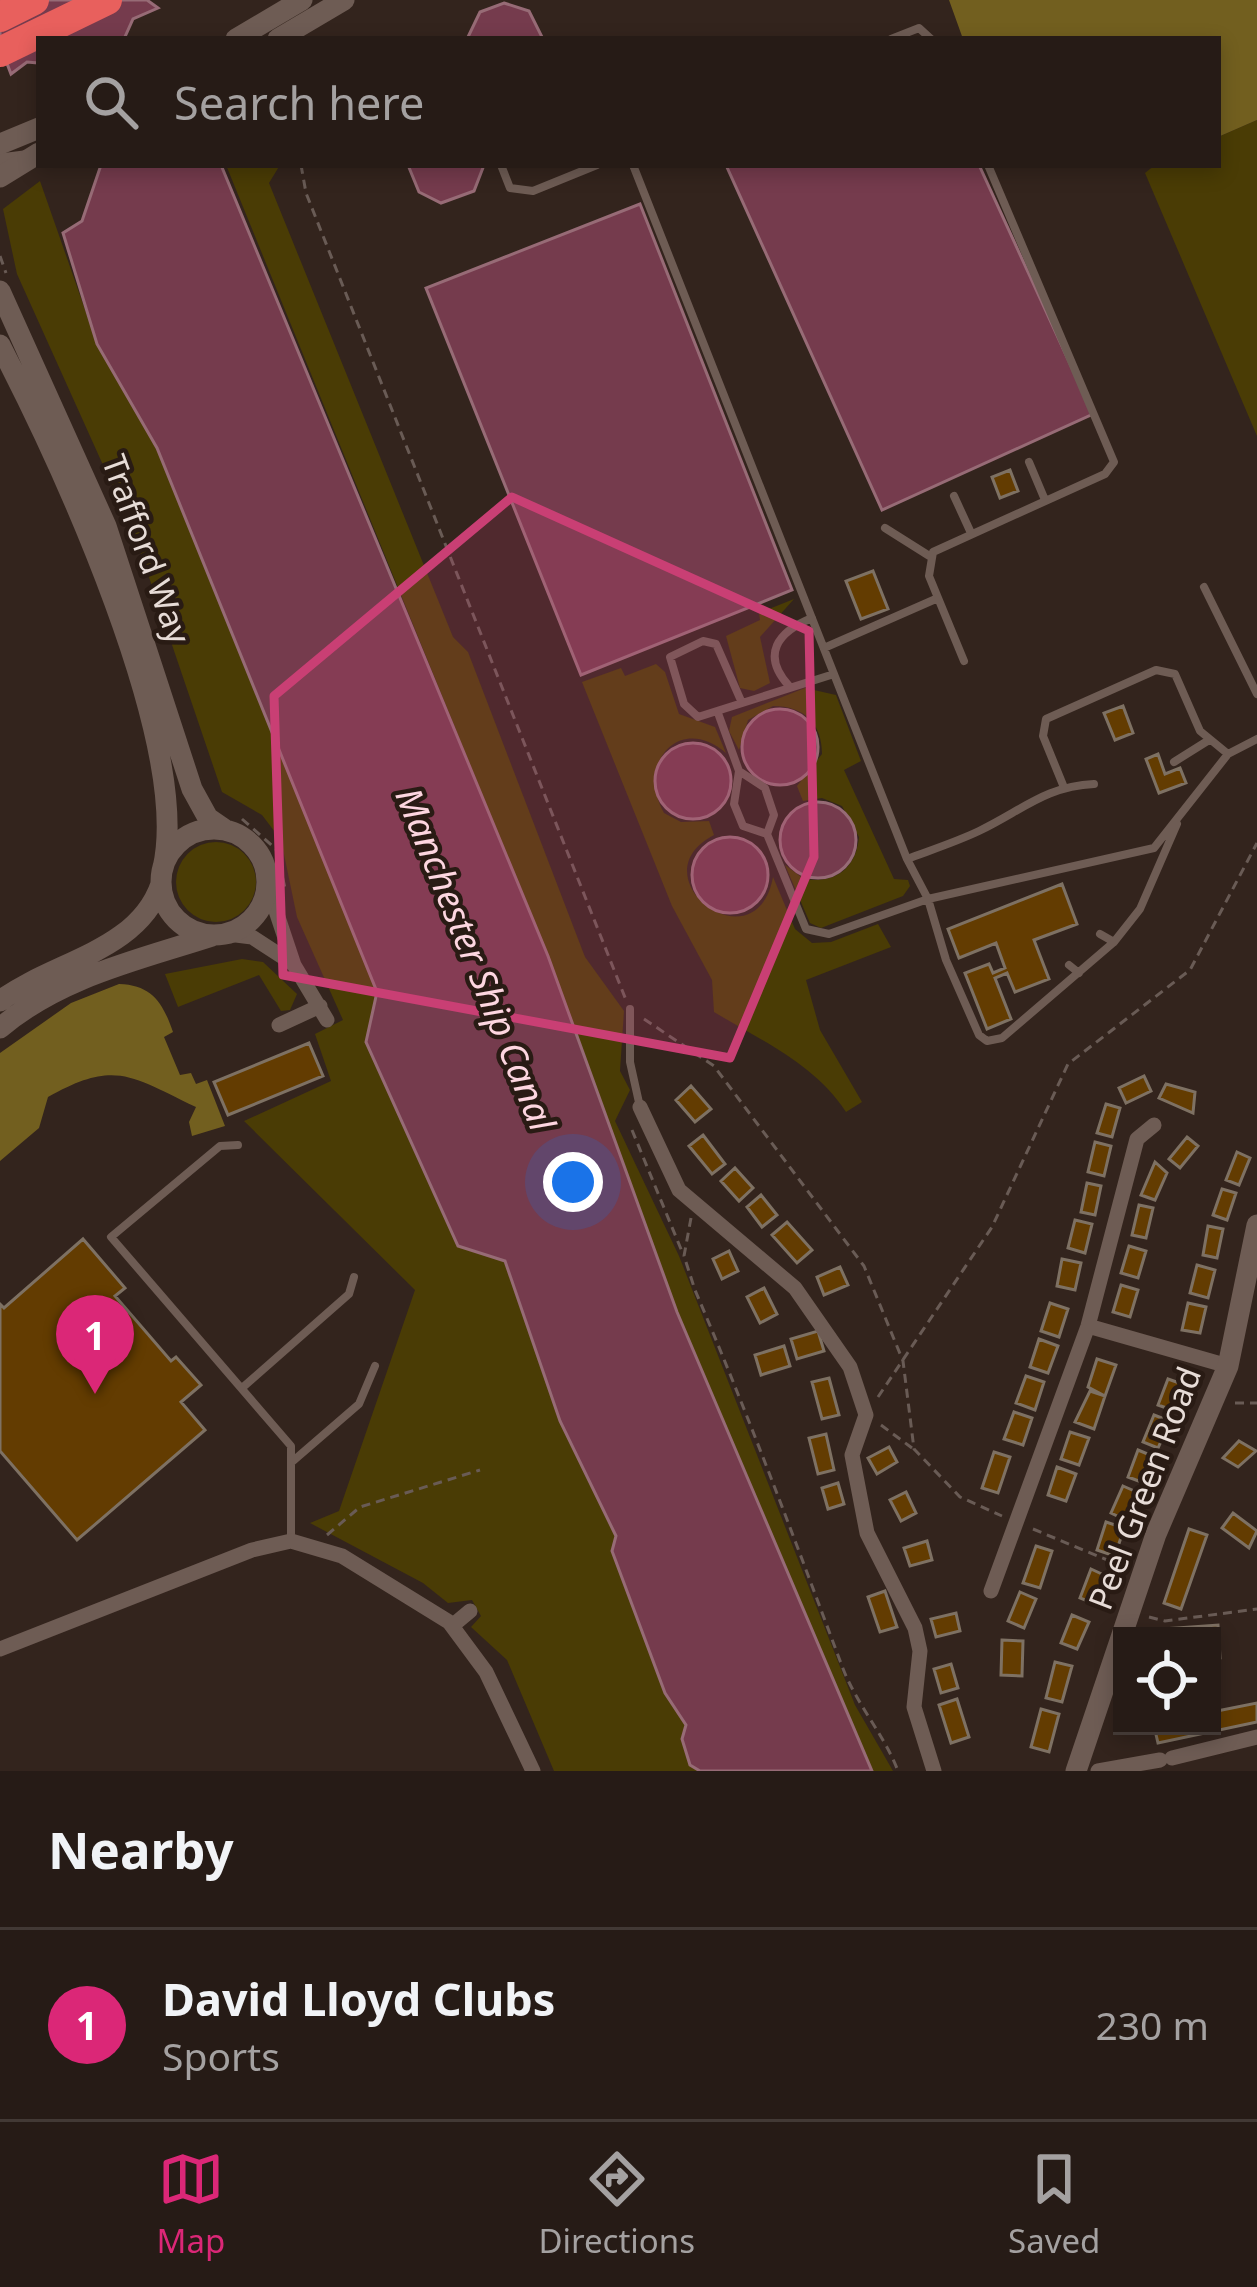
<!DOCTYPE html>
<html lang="en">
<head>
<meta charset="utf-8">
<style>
	body { margin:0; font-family:"Noto Sans",sans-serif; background:#2e241f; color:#f1f3f6 }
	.controls { position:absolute; right:36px; bottom:36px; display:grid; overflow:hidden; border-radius:0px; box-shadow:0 6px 18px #0003 }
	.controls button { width:108px; height:108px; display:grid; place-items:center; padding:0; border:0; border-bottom:3px solid #423935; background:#261b16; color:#f1f3f6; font:60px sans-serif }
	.you { position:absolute; left:573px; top:1182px; width:42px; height:42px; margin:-30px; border:9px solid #fff; border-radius:50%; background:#1a73e8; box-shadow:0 0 0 18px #1a73e833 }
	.badge { display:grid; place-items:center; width:78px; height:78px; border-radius:50%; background:#db2777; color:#fff; font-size:39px; font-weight:700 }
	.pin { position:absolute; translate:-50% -99px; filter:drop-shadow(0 3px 6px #0008) }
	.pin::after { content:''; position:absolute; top:63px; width:42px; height:36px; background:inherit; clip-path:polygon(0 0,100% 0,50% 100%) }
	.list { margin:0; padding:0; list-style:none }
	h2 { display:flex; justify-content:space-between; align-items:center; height:156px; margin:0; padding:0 48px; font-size:51px }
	h2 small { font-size:39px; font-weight:400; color:#a4a1a1 }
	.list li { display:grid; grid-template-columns:78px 1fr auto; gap:36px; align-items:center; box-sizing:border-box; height:192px; padding:0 48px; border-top:3px solid #423935 }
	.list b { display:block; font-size:45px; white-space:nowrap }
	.list p { margin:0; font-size:39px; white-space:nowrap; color:#a4a1a1 }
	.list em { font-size:39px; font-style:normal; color:#a4a1a1 }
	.icon { flex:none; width:66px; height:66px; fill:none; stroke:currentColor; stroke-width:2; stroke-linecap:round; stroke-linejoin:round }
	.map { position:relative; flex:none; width:1257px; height:1771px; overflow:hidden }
	.search { position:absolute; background:#261b16; box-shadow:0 6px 18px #0003; left:36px; right:36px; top:36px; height:132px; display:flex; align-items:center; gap:30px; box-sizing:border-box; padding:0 42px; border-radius:0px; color:#a4a1a1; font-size:45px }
	.sheet { height:348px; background:#261b16 }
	nav { display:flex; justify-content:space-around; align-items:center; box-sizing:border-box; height:168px; border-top:3px solid #423935; background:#261b16; font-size:33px; color:#a4a1a1 }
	nav a { display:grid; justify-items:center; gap:6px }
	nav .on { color:#db2777 }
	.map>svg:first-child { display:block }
</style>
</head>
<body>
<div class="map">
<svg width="1257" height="1771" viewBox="0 0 1257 1771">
	<rect width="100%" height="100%" fill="#33241d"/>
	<path fill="#4a3c05" d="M1257,120V436L1145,173L1155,165H1218V137Z
		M226,165H280L269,183L453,637L468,652L585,957L624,1011L620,1071L630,1090L615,1121L679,1256L855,1705L893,1771H872L677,1312L548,956Z
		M40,181L97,344L157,448L377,992L366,1042L458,1246L504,1261L560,1421L616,1536L612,1552L665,1693L686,1726L690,1765L700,1771H554L507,1660L471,1627L481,1616L472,1600L448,1603L423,1583L310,1523L339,1511L415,1290L244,1121L331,1081L315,1034L343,1020L297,917L281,840L262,815L222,792L135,536L17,274L3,209Z
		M794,599L760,637L770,683L754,691L740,688L726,636L760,620L759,613Z
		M656,664L665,672L679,714L715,727L726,753C680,713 636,763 664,813L681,822L709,821L714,835C634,877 756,969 773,877L795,929L812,943L831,942L878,924L891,947L806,980L820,1030L862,1102L846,1112C815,1064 762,1041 714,1012L712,980L672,906L582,682L621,668L625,676Z
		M805,688L836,695L861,761L844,770L894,879L908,880L910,886L903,896L821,928L810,923L785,865L804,879C835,884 856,869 859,837L842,806L822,798L803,801L797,786L822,754C822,723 804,706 773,706L748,720L739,750L729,731L732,717Z
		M176 882a40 40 0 1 1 80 0a40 40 0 1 1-80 0Z
		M242,959L263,962L297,994L290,1010L281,1011L259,975L178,1007L165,974Z"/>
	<path fill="#725f1f" d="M949,0H1257V120L1218,137V39H963Z
		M119,984C152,985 163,1003 173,1032L164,1037L180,1075L191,1073L196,1084L207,1080L225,1126L192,1136L189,1122L196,1107C131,1076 115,1059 48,1097L39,1128L0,1161V1053L71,1003Z"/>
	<path fill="#753b4d" stroke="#976b76" stroke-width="3" d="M0,0H147L158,8L133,19L124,39H39V63L27,62L11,74L0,45Z
		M504,3L529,11L543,39H467L480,12Z
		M101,165H221L548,956L677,1312L872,1771H700L690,1765L682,1739L686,1725L665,1693L612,1551L616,1536L560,1421L505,1261L458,1246L366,1042L377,992L157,448L97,344L63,233L82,221Z
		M408,165H484L474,191L441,203L419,192Z
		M726,165H979L1093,414L882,510Z
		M640,204L792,590L581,675L426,288Z
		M742 747a38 38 0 1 1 76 0a38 38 0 1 1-76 0Z
		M655 781a38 38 0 1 1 76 0a38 38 0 1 1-76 0Z
		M780 840a38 38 0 1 1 76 0a38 38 0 1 1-76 0Z
		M692 875a38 38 0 1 1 76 0a38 38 0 1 1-76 0Z"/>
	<path fill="#633c01" stroke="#7e7163" stroke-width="3" d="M1010,470L1018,491L1000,498L992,477Z
		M873,571L888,609L861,619L846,581Z
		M1123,706L1133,733L1115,740L1104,713Z
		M1158,754L1165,774L1180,768L1186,783L1159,793L1146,759Z
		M1062,884L1077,924L1034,940L1049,979L1015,992L1007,973L995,978L1011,1019L987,1029L965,973L989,964L993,973L1005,968L996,943L959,958L948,929Z
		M309,1043L323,1076L228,1115L214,1082Z
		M1144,1076L1151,1091L1126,1103L1119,1088Z
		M1166,1084L1195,1092L1193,1113L1159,1098Z
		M691,1086L711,1109L695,1122L676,1100Z
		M1106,1104L1120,1108L1112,1137L1097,1133Z
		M703,1135L725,1164L712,1174L689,1146Z
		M1187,1137L1198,1146L1180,1168L1169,1159Z
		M1095,1142L1111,1146L1104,1176L1088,1172Z
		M1237,1152L1250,1158L1239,1185L1226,1180Z
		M1155,1162L1167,1173L1155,1200L1141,1195Z
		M735,1168L753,1188L739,1201L721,1181Z
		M1087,1183L1101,1186L1095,1215L1081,1212Z
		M1222,1189L1236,1193L1227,1220L1213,1215Z
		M761,1195L777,1215L762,1227L747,1207Z
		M1139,1205L1153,1208L1146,1238L1132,1235Z
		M1075,1220L1092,1224L1085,1253L1068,1248Z
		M787,1222L812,1250L797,1263L772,1235Z
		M1208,1226L1223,1229L1217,1258L1203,1255Z
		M83,1239L125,1288L115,1296L171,1361L176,1357L201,1385L181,1402L205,1430L77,1540L0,1451V1304L4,1308Z
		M1129,1246L1146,1251L1138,1278L1121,1273Z
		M729,1251L738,1271L722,1279L713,1259Z
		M1062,1259L1081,1263L1075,1290L1057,1286Z
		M1197,1265L1215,1270L1208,1298L1190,1293Z
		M840,1267L848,1285L824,1295L817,1277Z
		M1121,1285L1138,1290L1130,1317L1113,1312Z
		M764,1288L777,1314L760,1323L747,1297Z
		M1050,1303L1068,1309L1059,1337L1041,1331Z
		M1188,1303L1206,1307L1200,1333L1182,1330Z
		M818,1331L824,1351L797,1359L791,1339Z
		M1039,1339L1058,1346L1048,1373L1030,1367Z
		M784,1346L790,1366L761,1375L755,1355Z
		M1097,1359L1116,1365L1105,1396L1088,1387Z
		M1026,1376L1044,1382L1035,1410L1016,1403Z
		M829,1378L839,1415L822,1419L812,1382Z
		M1168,1379L1185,1385L1175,1411L1158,1405Z
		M1090,1391L1105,1396L1094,1429L1075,1422Z
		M1014,1412L1032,1418L1023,1445L1004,1439Z
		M1154,1415L1170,1421L1158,1448L1143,1442Z
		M1070,1432L1089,1438L1079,1465L1061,1459Z
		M826,1434L834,1470L818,1474L809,1438Z
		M1239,1441L1256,1451L1238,1467L1223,1458Z
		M889,1447L897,1462L877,1474L868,1458Z
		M1138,1450L1155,1457L1144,1483L1128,1477Z
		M994,1452L1010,1457L998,1493L982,1488Z
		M1057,1467L1076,1474L1066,1501L1048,1495Z
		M838,1483L844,1504L828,1509L822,1488Z
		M1123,1486L1139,1493L1128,1521L1111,1513Z
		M906,1492L916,1513L901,1521L890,1500Z
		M1233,1513L1257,1531L1249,1548L1222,1528Z
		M1106,1522L1124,1528L1115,1556L1097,1550Z
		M1189,1529L1207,1535L1181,1609L1164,1603Z
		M927,1541L932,1560L910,1566L904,1548Z
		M1036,1546L1052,1551L1040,1588L1023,1583Z
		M1091,1569L1106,1576L1095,1604L1080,1598Z
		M885,1591L897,1627L880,1632L868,1597Z
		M1020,1592L1036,1599L1024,1628L1008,1621Z
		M956,1613L960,1631L936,1637L931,1619Z
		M1072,1615L1089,1622L1077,1649L1061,1643Z
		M1218,1625L1220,1658L1212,1659V1636H1165L1164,1629Z
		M1002,1640L1023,1641L1022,1676L1001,1675Z
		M1055,1662L1072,1666L1062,1702L1046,1698Z
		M951,1664L958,1688L941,1693L934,1669Z
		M957,1699L969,1737L951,1743L939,1705Z
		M1257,1703V1722L1158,1743L1154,1726H1212V1712Z
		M1041,1709L1059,1714L1049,1752L1031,1747Z"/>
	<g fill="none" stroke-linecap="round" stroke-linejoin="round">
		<path stroke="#695b55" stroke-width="3" stroke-dasharray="9 6" stroke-linecap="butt" d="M301,165L306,193L626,1000
			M0,256L6,273
			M242,819L276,849L285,888
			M644,1019L714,1066L864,1266L903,1361L914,1449L960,1497L1002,1516
			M632,1130L683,1254
			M691,1218L684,1256L695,1290C748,1414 795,1540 842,1666C856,1704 884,1734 898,1771
			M878,1397L992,1227L1068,1064L1190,970L1257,843
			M1235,1403H1257
			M881,1425L912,1448
			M1033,1529L1124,1567
			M327,1535L360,1507L480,1470
			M1149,1617L1165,1621L1257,1609"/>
		<path stroke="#6e5c54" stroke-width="8" d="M891,39L919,28L931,39
			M501,165L510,188L533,191L597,165
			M633,165L907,859L928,899L1154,848L1228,754L1257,739
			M1029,462L1045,500
			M954,496L971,533
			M885,528L931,557
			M1204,587L1257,694
			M824,648L938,598
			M964,661L929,576L933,552L1105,474L1114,462L988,165
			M789,686C761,655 777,632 812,618
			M742,703L716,644L703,641L670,657L684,704L698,717L834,674
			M718,713L739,771L734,804L743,826L767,834
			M1174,762L1209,740
			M739,771L765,788L774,815L767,834L806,929L829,934L928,899L946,960L979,1035L987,1041L1002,1038L1114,942L1140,909L1177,824
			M1063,785L1043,736L1046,719L1156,670L1175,674L1200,731L1228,754
			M907,859C931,850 956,842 979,831C1021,811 1046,786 1094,784
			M1100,934L1114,942
			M1069,965L1079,973
			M630,1009V1062L640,1107
			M238,1145L220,1146L111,1237L291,1446V1540
			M242,1388L349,1294L354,1277
			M293,1461L359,1404L375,1366"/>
		<path stroke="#6e5c54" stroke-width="15" d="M0,161L32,157
			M268,887L294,965L327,1020
			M228,934L252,937L292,963
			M279,1025L320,1006
			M640,1107L679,1190L795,1288L850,1367L866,1415L852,1455L867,1533L915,1628L920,1651L914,1707L934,1771
			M1088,1326L1228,1366
			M991,1591L1088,1326L1137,1139L1154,1125
			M452,1626L470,1611
			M0,1649L252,1550L291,1541L342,1556L449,1622L486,1672L533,1771
			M1172,1758L1257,1737
			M1098,1771L1160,1760"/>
		<path stroke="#6e5c54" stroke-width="21" d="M236,39L302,0
			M278,39L344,0
			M0,144L39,128
			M0,177L39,153
			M0,291L106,526L192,789L208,818L224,829
			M0,345C60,461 192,743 163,868
			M161 882a53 53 0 1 1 106 0a53 53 0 1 1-106 0Z
			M0,1001C53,961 138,952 161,884
			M0,1028C60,977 138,960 212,936
			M1076,1771L1156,1534L1228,1366L1257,1225"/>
		<path stroke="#e8605d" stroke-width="30" d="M0,17L34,0
			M0,52L107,0"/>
	</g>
	<path fill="#c93f74" fill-opacity="0.2" stroke="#c93f74" stroke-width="9" stroke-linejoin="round" d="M512,497L809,631L814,857L730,1058L283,975L274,696Z"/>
	<g text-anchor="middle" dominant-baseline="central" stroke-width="9" stroke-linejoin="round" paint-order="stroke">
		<g font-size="33" fill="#e7dcd7" stroke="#291b14">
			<text transform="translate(147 549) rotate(70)">Trafford Way</text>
			<text transform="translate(1144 1488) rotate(-69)">Peel Green Road</text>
		</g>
		<g font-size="36" font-style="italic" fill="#fdd6e0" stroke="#291b14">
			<text transform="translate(476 959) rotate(68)">Manchester Ship Canal</text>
		</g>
	</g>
</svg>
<div class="controls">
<button><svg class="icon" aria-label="locate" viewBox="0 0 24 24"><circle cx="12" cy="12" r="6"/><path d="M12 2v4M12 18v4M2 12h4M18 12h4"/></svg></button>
</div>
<div class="you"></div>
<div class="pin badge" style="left:95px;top:1394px">1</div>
<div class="search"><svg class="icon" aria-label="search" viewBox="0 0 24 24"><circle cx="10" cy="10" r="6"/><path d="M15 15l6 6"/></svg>Search here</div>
</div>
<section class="sheet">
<h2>Nearby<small></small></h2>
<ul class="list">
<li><span class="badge">1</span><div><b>David Lloyd Clubs</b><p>Sports</p></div><em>230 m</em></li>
</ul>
</section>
<nav>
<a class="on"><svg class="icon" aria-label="map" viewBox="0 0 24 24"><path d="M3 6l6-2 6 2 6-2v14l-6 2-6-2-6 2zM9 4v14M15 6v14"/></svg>Map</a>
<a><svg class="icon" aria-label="directions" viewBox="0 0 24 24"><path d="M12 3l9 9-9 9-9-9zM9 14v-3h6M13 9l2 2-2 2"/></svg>Directions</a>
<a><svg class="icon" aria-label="saved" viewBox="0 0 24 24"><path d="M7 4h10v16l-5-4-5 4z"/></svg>Saved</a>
</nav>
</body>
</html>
